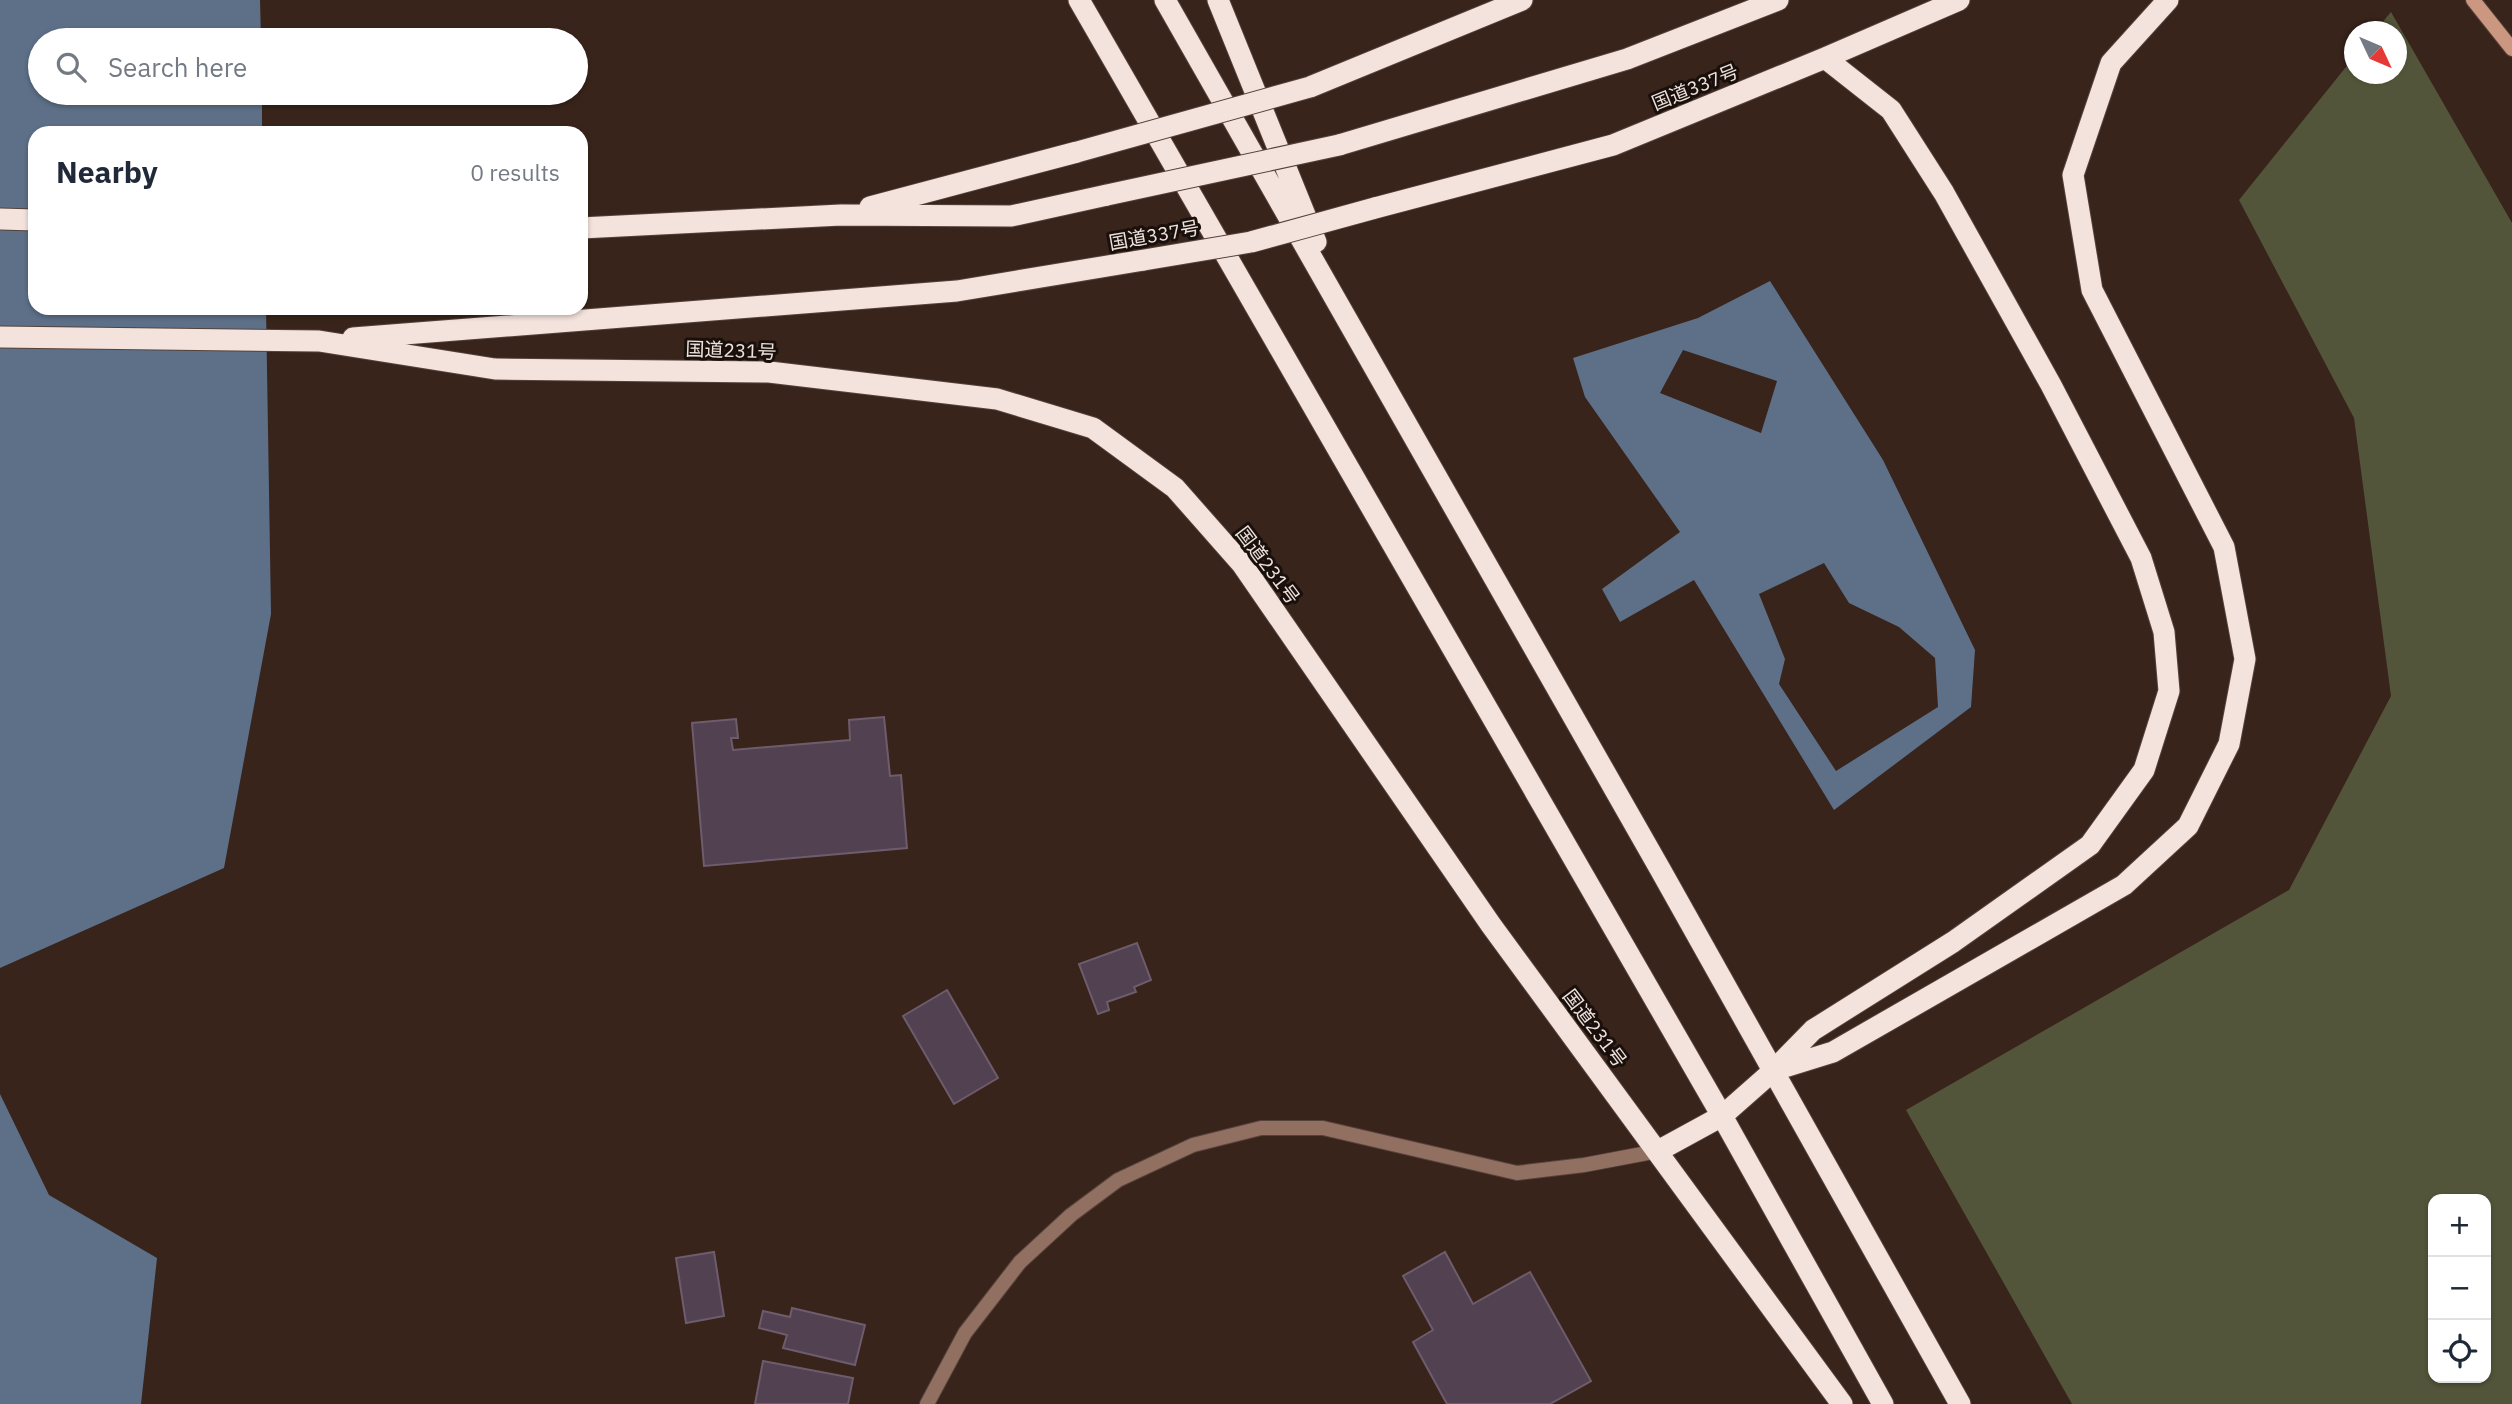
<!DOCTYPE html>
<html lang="en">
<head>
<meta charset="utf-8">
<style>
	body { margin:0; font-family:"IBM Plex Sans","Noto Sans JP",sans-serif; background:#f2f2f3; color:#1f2937 }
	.controls { position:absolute; right:21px; bottom:21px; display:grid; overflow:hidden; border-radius:14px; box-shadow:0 2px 5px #0004 }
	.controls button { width:63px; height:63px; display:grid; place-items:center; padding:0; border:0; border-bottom:2px solid #e0e1e3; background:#fff; color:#1f2937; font:35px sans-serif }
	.compass { position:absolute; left:2344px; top:21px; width:63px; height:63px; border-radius:50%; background:#fff; box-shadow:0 2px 5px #0004; rotate:134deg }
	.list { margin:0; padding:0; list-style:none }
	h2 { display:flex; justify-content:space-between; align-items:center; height:91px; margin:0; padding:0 28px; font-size:30px }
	h2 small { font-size:23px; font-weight:400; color:#747a83 }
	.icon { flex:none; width:38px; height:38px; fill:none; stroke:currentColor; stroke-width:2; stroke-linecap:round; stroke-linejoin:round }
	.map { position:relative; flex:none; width:2512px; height:1404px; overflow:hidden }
	.search { position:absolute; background:#fff; box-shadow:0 2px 5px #0004; left:28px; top:28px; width:560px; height:77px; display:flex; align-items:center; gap:18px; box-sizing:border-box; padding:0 24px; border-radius:38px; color:#747a83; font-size:26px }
	.panel { position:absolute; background:#fff; box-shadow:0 2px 5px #0004; left:28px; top:126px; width:560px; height:189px; border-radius:21px }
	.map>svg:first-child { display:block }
</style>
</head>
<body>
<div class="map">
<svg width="2512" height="1404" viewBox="0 0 2512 1404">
	<rect width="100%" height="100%" fill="#38241b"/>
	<path fill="#53553a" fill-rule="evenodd" d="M2391,12L2512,223V1404H2072L1906,1110L2289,890L2391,696L2354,418L2239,200L2354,57V74H2396V32L2375,31ZM2433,1199H2486V1378H2433Z"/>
	<path fill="#5d7088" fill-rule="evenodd" d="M0,0H260L261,40H40V93H262V133H35V308H266L271,614L224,868L0,968Z
		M1770,281L1883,460L1975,650L1971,707L1834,810L1694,580L1620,622L1602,589L1680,532L1585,397L1573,358L1698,318ZM1683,350L1777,381L1761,433L1660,393ZM1824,563L1849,603L1899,627L1935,658L1938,707L1836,771L1779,684L1785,659L1759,594Z
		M0,1094L49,1195L157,1258L141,1404H0Z"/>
	<path fill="#524151" stroke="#6e5c6d" stroke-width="2" d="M884,717L890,776L901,775L907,848L704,866L692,723L736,719L738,738H731L733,750L850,740L849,720Z
		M1137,943L1151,980L1134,987L1136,992L1107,1002L1109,1010L1098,1014L1079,964Z
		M947,990L998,1078L954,1104L903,1016Z
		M714,1252L724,1316L686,1323L676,1258Z
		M1445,1252L1473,1304L1530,1272L1591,1381L1550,1404H1447L1413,1342L1433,1330L1403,1276Z
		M792,1308L865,1325L855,1365L783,1348L787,1335L759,1328L763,1311L790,1317Z
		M763,1361L853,1378L848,1404H755Z"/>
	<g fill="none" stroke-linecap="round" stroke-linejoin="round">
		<defs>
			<path id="street" d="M927,1404L965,1333L1020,1262L1071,1215L1118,1180L1193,1145L1261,1128H1323L1517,1173L1584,1165L1658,1151"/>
			<path id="secondary" d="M2473,0L2512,49"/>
			<path id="highway" d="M1079,0L1722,1116L1883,1404
				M1165,0L1660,869L1960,1404
				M1218,0L1316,242
				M1310,87L1522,0
				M1339,145L1627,59L1778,0
				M870,207L1077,152
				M1375,208L1613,145L1825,58L1959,0
				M0,219L35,220
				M581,228L841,215L1011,216L1107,195
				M0,337L319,341L495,369L769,372L997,399L1093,428L1175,488L1242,564L1491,925L1842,1404
				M353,338L957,291L1144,260
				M1775,1070L1833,1052L2124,885L2188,826L2229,744L2245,659L2224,547L2092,290L2073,175L2111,63L2168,0
				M1658,1151L1722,1116L1773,1071L1813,1030L1953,942L2090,845L2144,770L2169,691L2164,632L2141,558L2051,385L1944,193L1891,110L1825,58"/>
		</defs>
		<use href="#street" stroke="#55423a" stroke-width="16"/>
		<use href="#secondary" stroke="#55423a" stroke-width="16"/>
		<use href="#highway" stroke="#55423a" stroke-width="23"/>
		<use href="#street" stroke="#917062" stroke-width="14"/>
		<use href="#secondary" stroke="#cc9781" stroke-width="14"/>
		<use href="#highway" stroke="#f4e3dc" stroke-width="21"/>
		<defs>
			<path id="highway-bridge" d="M1077,152L1310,87
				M1107,195L1339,145
				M1144,260L1251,242L1375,208"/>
		</defs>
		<use href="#highway-bridge" stroke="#55423a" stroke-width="23" stroke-linecap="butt"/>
		<use href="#highway-bridge" stroke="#f4e3dc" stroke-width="21"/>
	</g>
	<g text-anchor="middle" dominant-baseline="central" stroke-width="6" stroke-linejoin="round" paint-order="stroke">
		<g font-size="19" fill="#eee1db" stroke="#19100c">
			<text transform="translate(1695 87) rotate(-22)">国道337号</text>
			<text transform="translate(1154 235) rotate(-10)">国道337号</text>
			<text transform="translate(731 350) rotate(2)">国道231号</text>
			<text transform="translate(1268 565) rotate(53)">国道231号</text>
			<text transform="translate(1595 1028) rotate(53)">国道231号</text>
		</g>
	</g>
</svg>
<div class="controls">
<button>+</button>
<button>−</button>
<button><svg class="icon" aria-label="locate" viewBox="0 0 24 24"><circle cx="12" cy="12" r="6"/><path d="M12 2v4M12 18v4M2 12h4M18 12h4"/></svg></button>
</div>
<svg class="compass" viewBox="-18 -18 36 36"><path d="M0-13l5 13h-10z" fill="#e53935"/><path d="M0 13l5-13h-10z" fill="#747a83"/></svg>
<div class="search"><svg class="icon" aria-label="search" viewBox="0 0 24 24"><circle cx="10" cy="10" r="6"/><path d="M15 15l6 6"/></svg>Search here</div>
<section class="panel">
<h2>Nearby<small>0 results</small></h2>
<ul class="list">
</ul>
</section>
</div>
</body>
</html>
